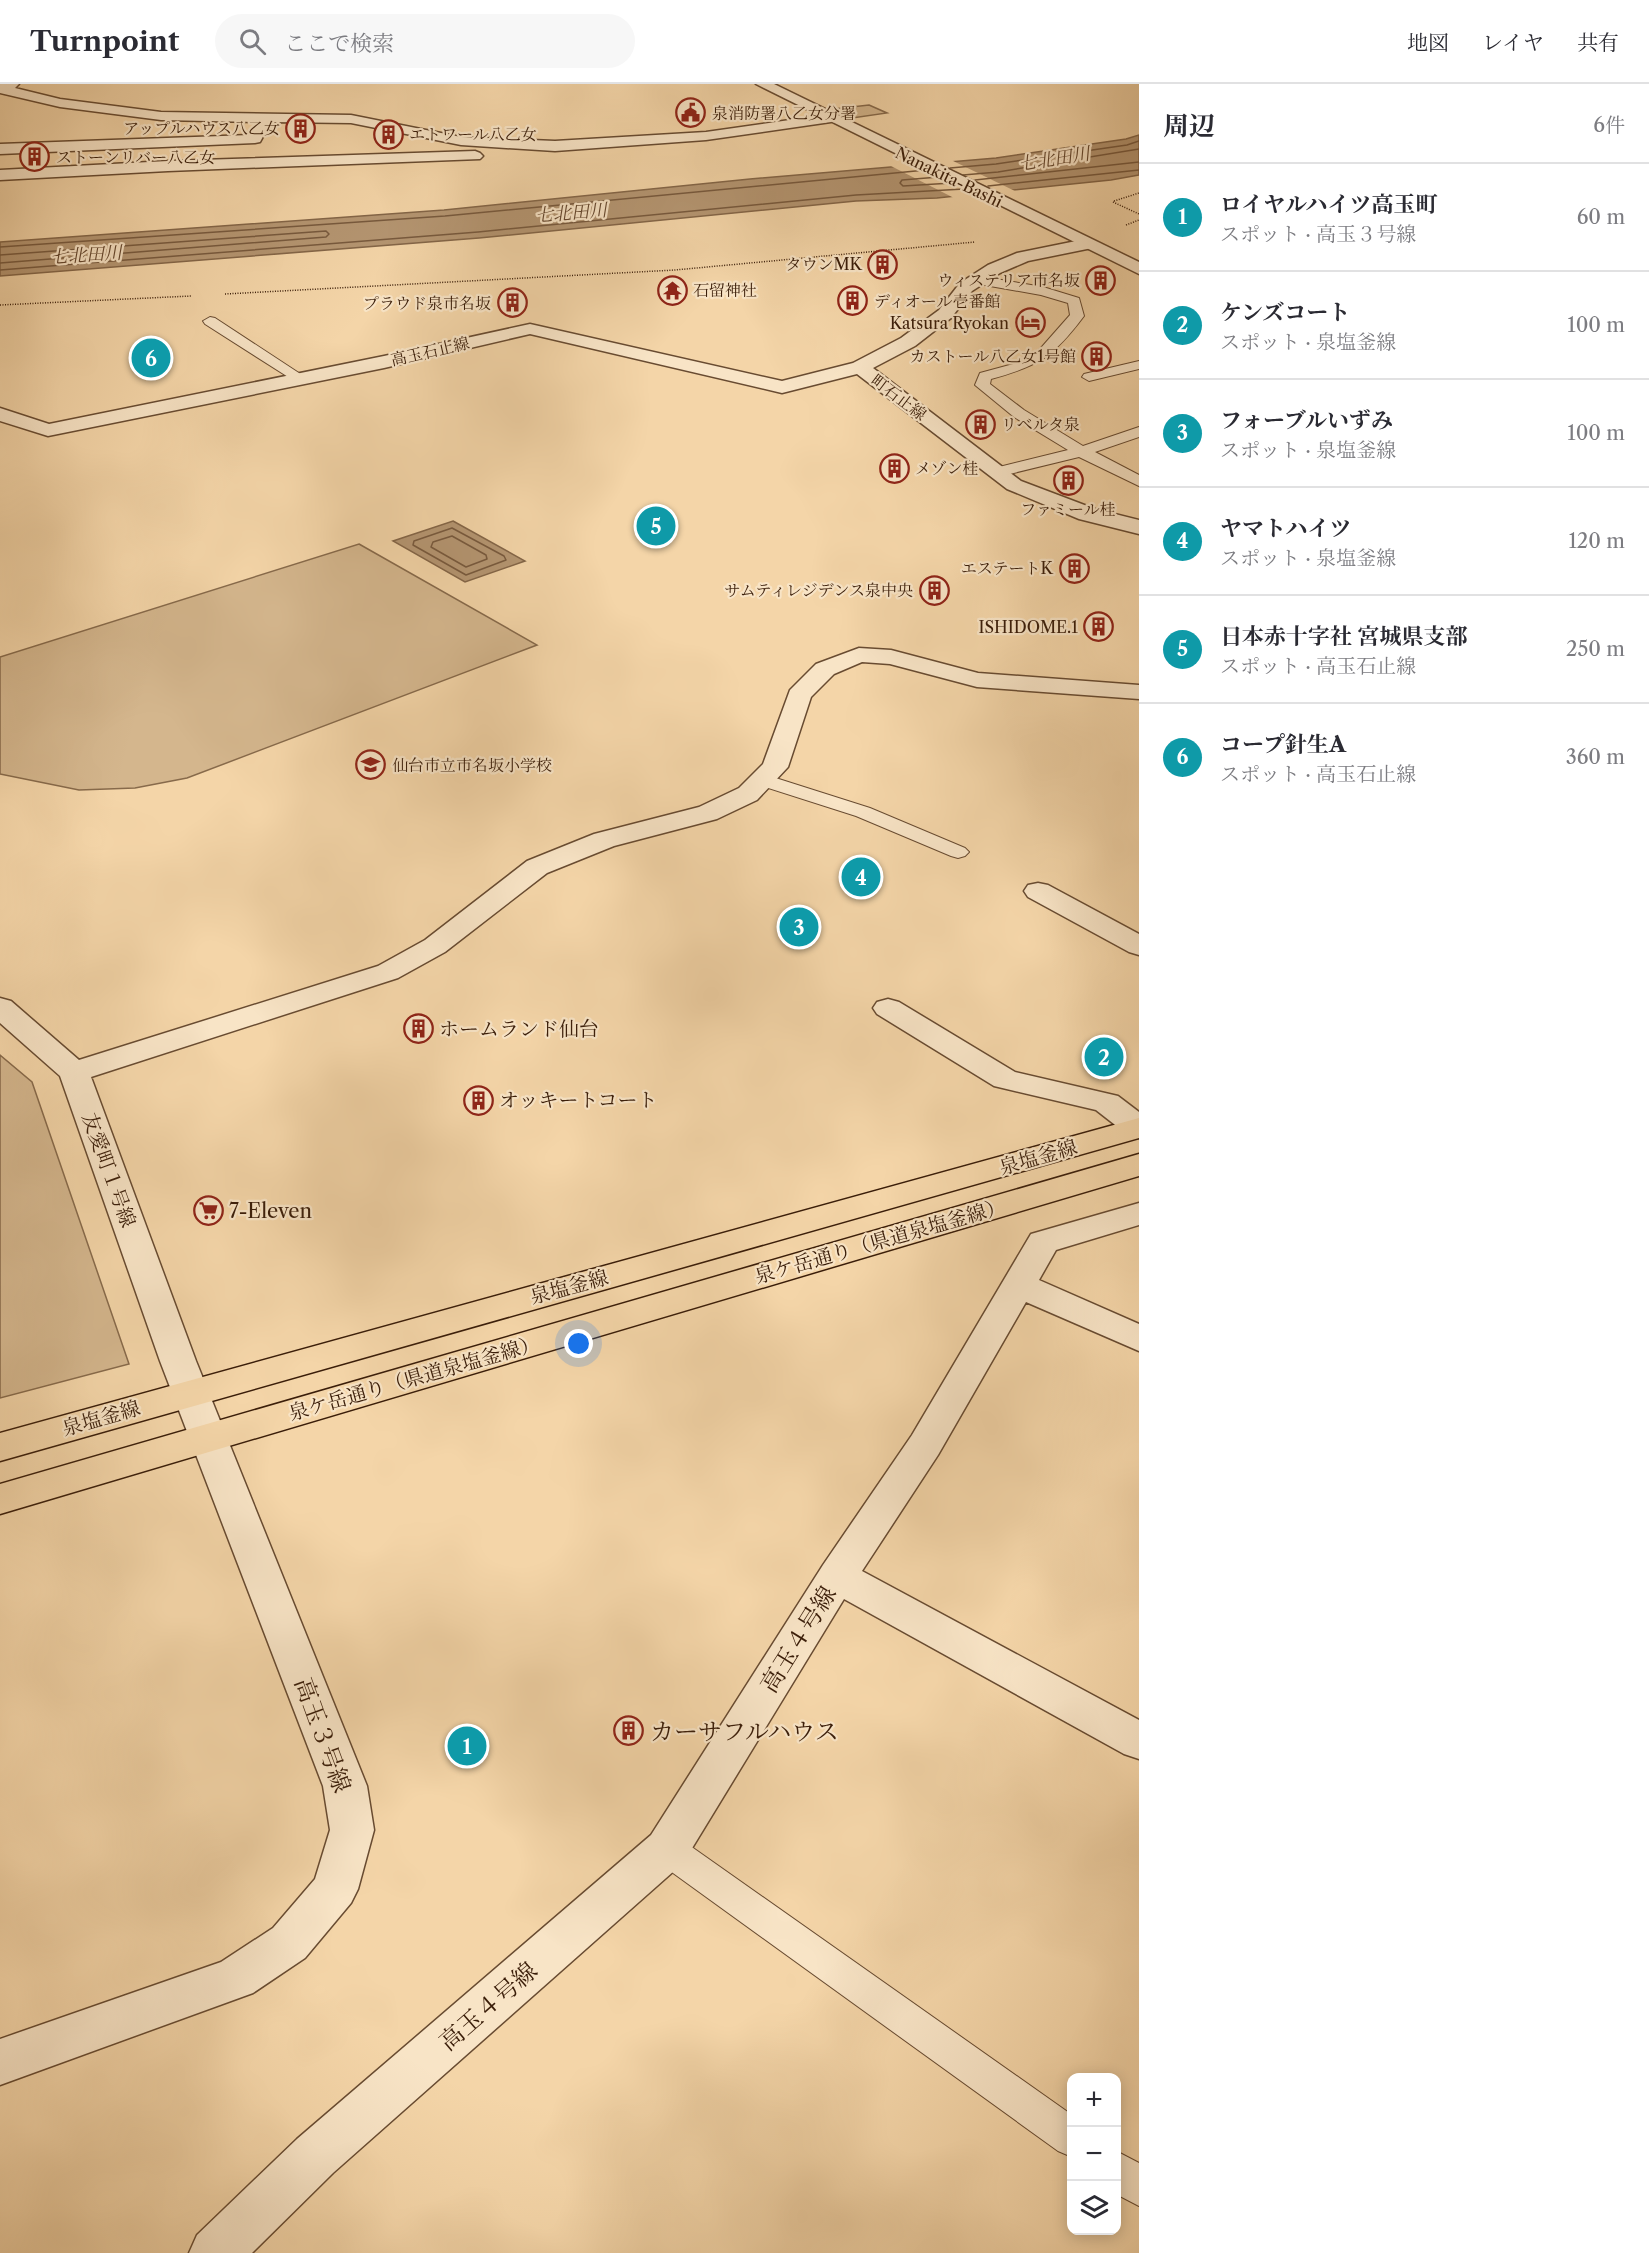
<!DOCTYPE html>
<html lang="ja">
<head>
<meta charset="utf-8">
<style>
	body { margin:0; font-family:"Libre Caslon Text","Noto Serif JP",serif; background:#f7f7f7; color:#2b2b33 }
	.controls { position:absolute; right:18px; bottom:18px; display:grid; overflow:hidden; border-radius:12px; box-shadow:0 3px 15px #0003 }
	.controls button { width:54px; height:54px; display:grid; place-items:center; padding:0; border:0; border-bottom:2px solid #e1e1e2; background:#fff; color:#2b2b33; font:30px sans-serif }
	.you { position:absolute; left:579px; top:1260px; width:21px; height:21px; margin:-15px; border:4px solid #fff; border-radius:50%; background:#1a73e8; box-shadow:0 0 0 9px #1a73e833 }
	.badge { display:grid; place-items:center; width:39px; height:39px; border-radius:50%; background:#1a73e8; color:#fff; font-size:20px; font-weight:700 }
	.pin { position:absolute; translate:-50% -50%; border:3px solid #fff; box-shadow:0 2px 6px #0006 }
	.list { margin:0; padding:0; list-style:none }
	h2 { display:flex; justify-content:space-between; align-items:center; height:78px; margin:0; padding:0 24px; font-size:26px }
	h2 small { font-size:20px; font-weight:400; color:#7c7c81 }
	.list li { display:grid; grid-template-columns:39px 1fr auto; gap:18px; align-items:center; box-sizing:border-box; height:108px; padding:0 24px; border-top:2px solid #e1e1e2 }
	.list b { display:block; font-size:22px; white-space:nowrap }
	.list p { margin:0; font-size:20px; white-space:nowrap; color:#7c7c81 }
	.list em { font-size:20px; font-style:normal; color:#7c7c81 }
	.icon { flex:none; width:33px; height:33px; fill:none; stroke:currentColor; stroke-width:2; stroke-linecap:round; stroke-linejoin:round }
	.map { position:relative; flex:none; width:1139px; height:2169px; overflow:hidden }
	header { display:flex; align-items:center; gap:36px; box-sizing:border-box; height:84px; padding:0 30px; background:#fff; border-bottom:2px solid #e1e1e2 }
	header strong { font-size:28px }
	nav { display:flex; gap:33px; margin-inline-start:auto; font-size:21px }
	.search { width:420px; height:54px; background:#f7f7f7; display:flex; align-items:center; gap:15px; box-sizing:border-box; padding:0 21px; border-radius:33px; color:#7c7c81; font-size:22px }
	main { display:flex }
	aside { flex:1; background:#fff }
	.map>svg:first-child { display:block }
</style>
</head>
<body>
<header>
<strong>Turnpoint</strong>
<div class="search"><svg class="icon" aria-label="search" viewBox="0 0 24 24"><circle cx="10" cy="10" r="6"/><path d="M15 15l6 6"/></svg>ここで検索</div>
<nav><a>地図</a><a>レイヤ</a><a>共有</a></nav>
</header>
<main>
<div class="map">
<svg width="1139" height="2169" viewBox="0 0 1139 2169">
	<rect width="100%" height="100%" fill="#f4d5a8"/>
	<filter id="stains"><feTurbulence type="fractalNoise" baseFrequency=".00333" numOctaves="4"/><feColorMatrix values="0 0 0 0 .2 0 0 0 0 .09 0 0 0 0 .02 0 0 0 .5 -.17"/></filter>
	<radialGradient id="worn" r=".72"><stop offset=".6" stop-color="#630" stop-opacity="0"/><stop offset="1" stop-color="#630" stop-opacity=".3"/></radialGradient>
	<path fill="#d4b68d" stroke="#876a4b" stroke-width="1.5" d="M869,21L887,29L852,34L834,25Z
		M359,460L537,561L187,694L135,704L79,706L0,690V573Z
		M0,971L32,998L129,1280L0,1314Z"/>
	<path fill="#b59672" stroke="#846648" stroke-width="1.5" d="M1139,51V91L1111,96L937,114L856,117L479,154L0,192V158L444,126L750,95L996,74L1126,55Z
		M453,437L525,477L465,498L393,457Z"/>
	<path fill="#f4d5a8" d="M949,75L1017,108L956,115L887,80Z"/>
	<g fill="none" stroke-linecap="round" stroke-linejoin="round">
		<path stroke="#785a3e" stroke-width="1.5" d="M950,84L996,80L1127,61L1139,57
			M963,91L998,88L1139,65
			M939,93L902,96L900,99L903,102L952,99
			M975,96L1139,78
			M988,102L1139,86
			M0,163L445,132L926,86
			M0,171L326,147L329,150L326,153L0,179
			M0,186L478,148L856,111L964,105
			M452,444L504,472L506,476L466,491L413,461L414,457Z
			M452,452L486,471L487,475L466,483L431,463L433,458Z"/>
		<defs>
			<path id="service" d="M978,192L1043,203L1079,214L1084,232C1054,272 1039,282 991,295L990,300L1024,326L1083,362L1139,343V353L1095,368L1139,391V402L1079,373L997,393L991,391L989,388L991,385L1068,366L1014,333L975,301L980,289L1017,279L1040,265L1070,231L1068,219L1041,211L973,199L971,196L973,193Z
				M210,233L215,234L308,295L301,299L296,298L205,240L203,237Z
				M1139,277V285L1089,297L1082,293L1084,290Z
				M763,690L870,724L965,764L969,768L965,772L958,774L951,772L856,732L756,700L753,696L756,692Z
				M667,1750L679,1754L1072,2031V2073L1058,2067L655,1776L650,1765L655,1754Z
				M1116,2067L1139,2079V2122L1116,2110Z"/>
			<path id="minor" d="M0,0H19L15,4L60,15L161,28L351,31L461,53L555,57L706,48L831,30L838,34L831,38L706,56L555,67L461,61L351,39L271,38L260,58L255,59L0,70V60L250,51L256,38L161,36L60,23L0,9Z
				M475,67L480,69L483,72L480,75L168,87L0,96V86L168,77Z
				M1086,155L1092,156L1094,160L1092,164L1028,177L1000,189L972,207L951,234L915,262L873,284L1021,397L1095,425L1139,436V450L1079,435L1007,405L857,290L782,309L530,250L384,284L48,352L0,337V324L49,340L384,272L530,240L782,297L853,279L901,254L939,226L960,199L988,181L1017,169Z
				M859,564L891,566L978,589L1139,601V615L977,603L890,580L862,578L834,590L811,613L788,683L757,716L717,735L614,762L547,789L445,868L398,894L91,993L196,1277L367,1702L374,1746L358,1805L351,1819L305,1874L253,1909L0,2001V1955L221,1878L273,1844L315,1795L330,1746L323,1702L160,1277L60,992L0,939V914L11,917L79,976L378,882L425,856L527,777L594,750L699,723L739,704L763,680L790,606L816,580Z
				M1038,799L1048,801L1139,850V871L1129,868L1028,813L1024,807L1028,801Z
				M888,915L899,918L1015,988L1118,1012L1139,1028V1054L1128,1051L1096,1026L994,1002L877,930L873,924L877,918Z
				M1139,1119V1141L1056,1166L1039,1196L1139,1240V1267L1026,1218L938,1371L862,1487L1139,1636V1675L1124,1670L844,1515L683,1779L333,2089L252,2169H189L197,2151L297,2055L651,1751L823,1481L912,1351L1031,1150Z"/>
			<path id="tertiary" d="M756,0H774L1139,178V190Z"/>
			<path id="primary" d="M1139,1034V1054L0,1377V1349Z
				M1139,1070V1092L0,1430V1400Z"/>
		</defs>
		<use href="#service" stroke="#684b31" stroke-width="2"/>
		<use href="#minor" stroke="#684b31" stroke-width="3"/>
		<use href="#tertiary" stroke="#684b31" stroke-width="3"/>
		<use href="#primary" stroke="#3a1d09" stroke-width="3"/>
		<path stroke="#3a1d09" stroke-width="1.5" stroke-dasharray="1 1.5" stroke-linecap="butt" d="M1114,117L1139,109
			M1113,118L1139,130
			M1126,141L1139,136
			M225,210L675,186L975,158
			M0,221L191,212"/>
		<use href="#service" fill="#f8e4c6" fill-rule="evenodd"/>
		<use href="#minor" fill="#f8e4c6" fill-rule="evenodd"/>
		<use href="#tertiary" fill="#f8e4c6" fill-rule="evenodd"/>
		<use href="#primary" fill="#f4d5a8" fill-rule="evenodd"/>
	</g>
	<defs>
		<symbol id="civic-ring" viewBox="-11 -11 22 22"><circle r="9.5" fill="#f8e4c6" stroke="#8f2418" stroke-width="1.5"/><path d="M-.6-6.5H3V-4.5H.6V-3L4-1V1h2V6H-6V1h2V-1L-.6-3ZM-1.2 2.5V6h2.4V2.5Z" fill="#8f2418"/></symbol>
		<symbol id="building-ring" viewBox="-11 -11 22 22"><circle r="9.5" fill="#f8e4c6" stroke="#8f2418" stroke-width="1.5"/><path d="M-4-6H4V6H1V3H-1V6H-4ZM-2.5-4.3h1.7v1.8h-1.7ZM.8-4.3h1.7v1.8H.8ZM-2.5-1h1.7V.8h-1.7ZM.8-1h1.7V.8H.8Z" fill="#8f2418"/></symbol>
		<symbol id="temple-ring" viewBox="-11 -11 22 22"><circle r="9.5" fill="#f8e4c6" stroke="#8f2418" stroke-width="1.5"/><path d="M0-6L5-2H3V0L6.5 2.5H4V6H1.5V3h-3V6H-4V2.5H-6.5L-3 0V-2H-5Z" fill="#8f2418"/></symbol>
		<symbol id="hotel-ring" viewBox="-11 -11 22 22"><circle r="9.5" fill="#f8e4c6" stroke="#8f2418" stroke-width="1.5"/><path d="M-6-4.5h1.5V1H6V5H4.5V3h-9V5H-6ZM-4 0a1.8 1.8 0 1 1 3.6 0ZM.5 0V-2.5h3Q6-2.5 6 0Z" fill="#8f2418"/></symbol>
		<symbol id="school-ring" viewBox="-11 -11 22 22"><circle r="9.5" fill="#f8e4c6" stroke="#8f2418" stroke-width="1.5"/><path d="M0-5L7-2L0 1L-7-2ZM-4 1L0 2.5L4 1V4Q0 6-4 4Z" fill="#8f2418"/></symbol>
		<symbol id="supermarket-ring" viewBox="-11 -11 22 22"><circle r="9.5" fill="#f8e4c6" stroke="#8f2418" stroke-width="1.5"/><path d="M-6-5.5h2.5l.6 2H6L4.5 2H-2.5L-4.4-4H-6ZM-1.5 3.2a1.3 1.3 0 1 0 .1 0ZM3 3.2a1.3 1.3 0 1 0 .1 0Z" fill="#8f2418"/></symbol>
	</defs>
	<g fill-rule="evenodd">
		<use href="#civic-ring" x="674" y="12" width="33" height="33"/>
		<use href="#building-ring" x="284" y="28" width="33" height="33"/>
		<use href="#building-ring" x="372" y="34" width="33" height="33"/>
		<use href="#building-ring" x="18" y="56" width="33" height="33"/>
		<use href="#building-ring" x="866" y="164" width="33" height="33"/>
		<use href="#building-ring" x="1084" y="180" width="33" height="33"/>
		<use href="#temple-ring" x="656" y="190" width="33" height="33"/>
		<use href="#building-ring" x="836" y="200" width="33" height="33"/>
		<use href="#building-ring" x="496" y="202" width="33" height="33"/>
		<use href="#hotel-ring" x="1014" y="222" width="33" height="33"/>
		<use href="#building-ring" x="1080" y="256" width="33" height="33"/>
		<use href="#building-ring" x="964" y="324" width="33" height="33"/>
		<use href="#building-ring" x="878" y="368" width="33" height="33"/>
		<use href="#building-ring" x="1052" y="380" width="33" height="33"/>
		<use href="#building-ring" x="1058" y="468" width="33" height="33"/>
		<use href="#building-ring" x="918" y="490" width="33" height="33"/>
		<use href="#building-ring" x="1082" y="526" width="33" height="33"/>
		<use href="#school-ring" x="354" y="664" width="33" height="33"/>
		<use href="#building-ring" x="402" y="928" width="33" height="33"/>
		<use href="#building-ring" x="462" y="1000" width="33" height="33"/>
		<use href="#supermarket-ring" x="192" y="1110" width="33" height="33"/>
		<use href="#building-ring" x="612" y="1630" width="33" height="33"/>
	</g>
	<g text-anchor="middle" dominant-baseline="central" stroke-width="4.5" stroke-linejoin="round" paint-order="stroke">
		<g font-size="16" fill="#3a1d09" stroke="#f8e4c6" text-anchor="end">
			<text x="712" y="29" text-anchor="start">泉消防署八乙女分署</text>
			<text x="280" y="44">アップルハウス八乙女</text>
			<text x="409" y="50" text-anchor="start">エトワール八乙女</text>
			<text x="56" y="73" text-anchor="start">ストーンリバー八乙女</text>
			<text x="862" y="180">タウンMK</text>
			<text x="1080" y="196">ウィステリア市名坂</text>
			<text x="693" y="206" text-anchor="start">石留神社</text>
			<text x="874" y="217" text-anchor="start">ディオール壱番館</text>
			<text x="491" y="219">プラウド泉市名坂</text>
			<text x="1009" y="239">Katsura Ryokan</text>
			<text x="1076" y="272">カストール八乙女1号館</text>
			<text x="1001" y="340" text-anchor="start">リベルタ泉</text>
			<text x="915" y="384" text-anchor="start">メゾン桂</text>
			<text x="1068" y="425" text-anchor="middle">ファミール桂</text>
			<text x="1053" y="484">エステートK</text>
			<text x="913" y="506">サムティレジデンス泉中央</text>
			<text x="1078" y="543">ISHIDOME.1</text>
			<text x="392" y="681" text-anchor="start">仙台市立市名坂小学校</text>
		</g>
		<g font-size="16" fill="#3a1d09" stroke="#f8e4c6">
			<text transform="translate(949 93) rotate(26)">Nanakita-Bashi</text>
			<text transform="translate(430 267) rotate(-13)">高玉石止線</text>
			<text transform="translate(899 313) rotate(37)">町石止線</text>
		</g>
		<g font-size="18" font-style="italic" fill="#65472e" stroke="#f8e4c6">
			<text transform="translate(1054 75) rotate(-9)">七北田川</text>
			<text transform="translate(571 129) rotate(-5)">七北田川</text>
			<text transform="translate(86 171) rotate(-4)">七北田川</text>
		</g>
		<g font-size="20" fill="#3a1d09" stroke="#f8e4c6" text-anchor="start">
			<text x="439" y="945">ホームランド仙台</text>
			<text x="499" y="1016">オッキートコート</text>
			<text x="229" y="1127">7-Eleven</text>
		</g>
		<g font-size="20" fill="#3a1d09" stroke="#f8e4c6">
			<text transform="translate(1038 1073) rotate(-16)">泉塩釜線</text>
			<text transform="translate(109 1086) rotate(70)">友愛町１号線</text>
			<text transform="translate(880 1157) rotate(-16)">泉ケ岳通り（県道泉塩釜線）</text>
			<text transform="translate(569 1203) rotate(-15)">泉塩釜線</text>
			<text transform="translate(414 1294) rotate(-16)">泉ケ岳通り（県道泉塩釜線）</text>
			<text transform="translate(101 1334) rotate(-16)">泉塩釜線</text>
		</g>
		<g font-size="24" fill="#3a1d09" stroke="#f8e4c6">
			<text transform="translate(798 1555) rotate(-58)">高玉４号線</text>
			<text transform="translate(323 1651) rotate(70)">高玉３号線</text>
			<text transform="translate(488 1922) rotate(-41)">高玉４号線</text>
		</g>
		<g font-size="24" fill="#3a1d09" stroke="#f8e4c6" text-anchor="start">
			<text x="650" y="1647">カーサフルハウス</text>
		</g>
	</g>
	<rect width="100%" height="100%" filter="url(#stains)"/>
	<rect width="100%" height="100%" fill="url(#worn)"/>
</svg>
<div class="controls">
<button>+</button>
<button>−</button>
<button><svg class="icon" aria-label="layers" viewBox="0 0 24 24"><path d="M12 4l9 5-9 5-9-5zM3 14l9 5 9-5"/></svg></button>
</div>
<div class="you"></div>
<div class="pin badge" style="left:467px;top:1662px;background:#0f9aa8">1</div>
<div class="pin badge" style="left:1104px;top:973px;background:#0f9aa8">2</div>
<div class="pin badge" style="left:799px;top:843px;background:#0f9aa8">3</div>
<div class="pin badge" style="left:861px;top:793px;background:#0f9aa8">4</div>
<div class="pin badge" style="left:656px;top:442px;background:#0f9aa8">5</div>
<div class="pin badge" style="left:151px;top:274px;background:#0f9aa8">6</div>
</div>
<aside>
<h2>周辺<small>6件</small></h2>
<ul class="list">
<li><span class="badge" style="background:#0f9aa8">1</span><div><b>ロイヤルハイツ高玉町</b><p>スポット · 高玉３号線</p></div><em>60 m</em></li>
<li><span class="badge" style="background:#0f9aa8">2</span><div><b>ケンズコート</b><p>スポット · 泉塩釜線</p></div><em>100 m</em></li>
<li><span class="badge" style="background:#0f9aa8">3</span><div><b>フォーブルいずみ</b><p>スポット · 泉塩釜線</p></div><em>100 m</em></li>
<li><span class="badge" style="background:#0f9aa8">4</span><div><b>ヤマトハイツ</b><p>スポット · 泉塩釜線</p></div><em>120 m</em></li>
<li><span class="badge" style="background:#0f9aa8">5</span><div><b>日本赤十字社 宮城県支部</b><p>スポット · 高玉石止線</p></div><em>250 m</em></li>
<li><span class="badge" style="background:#0f9aa8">6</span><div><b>コープ針生A</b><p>スポット · 高玉石止線</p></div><em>360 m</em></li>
</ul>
</aside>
</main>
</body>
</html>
